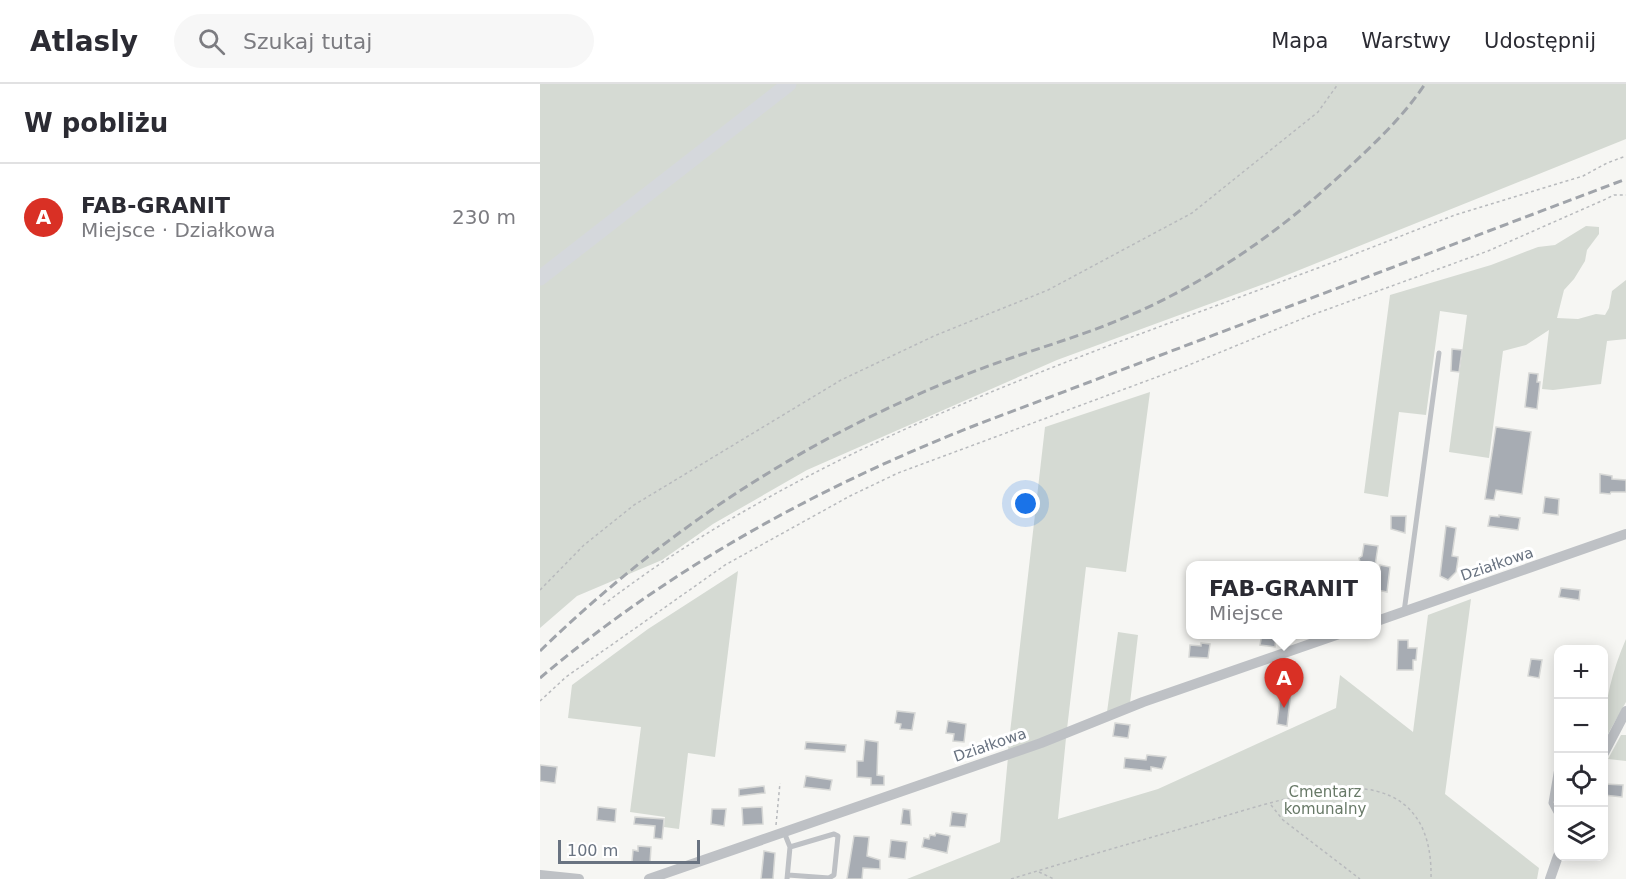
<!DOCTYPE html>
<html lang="pl">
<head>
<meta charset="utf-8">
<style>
	body { margin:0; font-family:"DejaVu Sans",sans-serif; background:#f7f7f7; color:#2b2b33 }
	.controls { position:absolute; right:18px; bottom:18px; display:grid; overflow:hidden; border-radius:12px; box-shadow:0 3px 15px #0003 }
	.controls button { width:54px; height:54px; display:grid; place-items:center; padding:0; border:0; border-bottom:2px solid #e1e1e2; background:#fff; color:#2b2b33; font:30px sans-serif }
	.scale { position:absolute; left:18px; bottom:15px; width:142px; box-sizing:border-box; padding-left:6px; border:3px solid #697381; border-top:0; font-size:16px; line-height:21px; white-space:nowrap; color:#697381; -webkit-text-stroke:4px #fff; paint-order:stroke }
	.you { position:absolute; left:486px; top:420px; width:21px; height:21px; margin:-15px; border:4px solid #fff; border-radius:50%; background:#1a73e8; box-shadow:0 0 0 9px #1a73e833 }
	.badge { display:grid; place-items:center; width:39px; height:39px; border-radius:50%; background:#d93025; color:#fff; font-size:20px; font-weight:700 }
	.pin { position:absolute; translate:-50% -50px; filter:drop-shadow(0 2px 3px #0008) }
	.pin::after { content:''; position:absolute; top:32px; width:21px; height:18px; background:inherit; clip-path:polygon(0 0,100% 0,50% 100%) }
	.popup { position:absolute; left:646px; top:477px; width:195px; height:78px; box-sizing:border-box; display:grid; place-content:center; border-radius:12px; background:#fff; filter:drop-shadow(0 2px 4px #0005); font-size:20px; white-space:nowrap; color:#7c7c81 }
	.popup b { font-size:22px; color:#2b2b33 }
	.popup::after { content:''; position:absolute; left:50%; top:100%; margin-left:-12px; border:12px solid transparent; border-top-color:#fff }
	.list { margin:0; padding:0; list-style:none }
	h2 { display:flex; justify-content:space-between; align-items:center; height:78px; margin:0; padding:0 24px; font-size:26px }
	h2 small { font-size:20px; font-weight:400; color:#7c7c81 }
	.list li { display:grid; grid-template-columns:39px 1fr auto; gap:18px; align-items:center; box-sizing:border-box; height:108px; padding:0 24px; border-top:2px solid #e1e1e2 }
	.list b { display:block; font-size:22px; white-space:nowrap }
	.list p { margin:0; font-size:20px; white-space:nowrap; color:#7c7c81 }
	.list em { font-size:20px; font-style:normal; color:#7c7c81 }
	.icon { flex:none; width:33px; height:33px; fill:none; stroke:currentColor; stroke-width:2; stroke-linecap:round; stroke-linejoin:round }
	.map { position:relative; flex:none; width:1086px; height:795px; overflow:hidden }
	header { display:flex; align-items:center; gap:36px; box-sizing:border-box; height:84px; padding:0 30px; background:#fff; border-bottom:2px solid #e1e1e2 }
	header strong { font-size:28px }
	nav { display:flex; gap:33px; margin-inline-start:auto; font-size:21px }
	.search { width:420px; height:54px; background:#f7f7f7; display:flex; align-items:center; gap:15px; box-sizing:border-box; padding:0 21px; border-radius:33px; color:#7c7c81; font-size:22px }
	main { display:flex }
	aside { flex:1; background:#fff }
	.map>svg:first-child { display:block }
</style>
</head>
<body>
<header>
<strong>Atlasly</strong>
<div class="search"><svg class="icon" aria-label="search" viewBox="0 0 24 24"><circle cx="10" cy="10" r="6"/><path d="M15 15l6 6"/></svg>Szukaj tutaj</div>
<nav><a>Mapa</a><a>Warstwy</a><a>Udostępnij</a></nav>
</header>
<main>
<aside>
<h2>W pobliżu<small></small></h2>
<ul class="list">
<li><span class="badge">A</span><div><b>FAB-GRANIT</b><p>Miejsce · Działkowa</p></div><em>230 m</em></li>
</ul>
</aside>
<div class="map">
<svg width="1086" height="795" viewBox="0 0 1086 795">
	<rect width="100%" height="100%" fill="#f6f6f3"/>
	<path fill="#d5dad3" d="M0,0H1086V55L732,197L517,276L267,386L173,440L122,476L37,512L0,544Z
		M1046,142L1059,143V150L1047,166L1045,177L1034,195L1024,206L1017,234L1038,235L1056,230L1065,231L1069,224L1072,207L1086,196V255L1067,257L1061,300L1013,306L1002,305L1009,246L986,261L963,267L949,374L909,368L927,231L900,227L886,331L859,328L848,413L824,409L850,211L951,181L998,163L1015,161Z
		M610,308L586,488L546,483L527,645L468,666L505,343Z
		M198,487L175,673L148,669L139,745L124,743L125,733L90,728L101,643L28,634L32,601L108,545Z
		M931,515L905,710L999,784L997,795H367L460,758L468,673L526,654L518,735L618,705L796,624L800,591L873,648L888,531Z
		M578,548L598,551L590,619L567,628Z
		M1086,555V618L1064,657C1063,622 1072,587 1086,555Z
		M1081,651H1086V677L1068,675Z"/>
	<path fill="#a7acb3" stroke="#d7d8d6" stroke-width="1.5" d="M912,265L922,266L919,288L911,287Z
		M989,289L998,290L997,298H1000L997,325L985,323Z
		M956,343L991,348L982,410L956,406L954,416L945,415Z
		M1060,390L1072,392V395L1086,396V408H1071L1070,410L1060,409Z
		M1005,413L1019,415L1018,431L1003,429Z
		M959,431L980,434L978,446L948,442L950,432L959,433Z
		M851,432H866L865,449L851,445Z
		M906,442L916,444L912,472L918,473V475L916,488L908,496L900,492Z
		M824,460L838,462L835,482H821L819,474L822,472Z
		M840,481L850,483L847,508L837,506Z
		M1021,504L1040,506L1039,516L1019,513Z
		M722,550H736L735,563L720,561Z
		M858,556H868V564H877L876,576H873V586H857Z
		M661,559L670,560L668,574L649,573L650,561L661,562Z
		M991,575L1002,576L999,594L988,592Z
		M741,606L751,607L747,642L737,640Z
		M357,627L375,629L372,646L360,645L361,640L355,639Z
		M408,637L426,640L424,658L413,657L414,650L406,649Z
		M575,639L590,641L588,654L573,652Z
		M325,656L338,658L337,691L344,692V701H331V694L317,693V677H323Z
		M266,658L306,661L305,668L265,665Z
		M607,671L626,673L622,685L611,683V687L584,684L585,674L606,676Z
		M0,681L17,683L15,699L0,697Z
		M266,692L292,696L290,706L264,703Z
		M1064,700L1083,701L1082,713L1064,711Z
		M224,702L225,709L199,712V705Z
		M58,723L76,725L75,738L57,736Z
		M222,723L223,740L203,741L202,724Z
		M172,725H186L184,742L171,740Z
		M363,725L370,726L371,741L361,740Z
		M412,728L427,730L425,743L410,742Z
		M95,733L124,735L122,755L114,754L115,742L94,740Z
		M396,749L410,752L407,769L382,763L384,754L389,755L390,751L395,752Z
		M314,752L329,753L327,772L340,776V785L323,784L322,795H307Z
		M351,756L367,758L365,775L349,773Z
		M98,762L111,763L110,779L92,778L93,766L98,767Z
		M224,767L235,769L233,795H221Z"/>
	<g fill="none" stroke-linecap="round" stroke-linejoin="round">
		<path stroke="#b8babd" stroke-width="1.5" stroke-dasharray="3 3" stroke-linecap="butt" d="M0,506L44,461L94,421L301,296L394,252L508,206L652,129L778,28L798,0
			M63,521C299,340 594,258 866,150L915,131L1043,92L1067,79L1086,72
			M0,617L26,593L185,481L310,412L358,389L644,283L769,232L948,167L1066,115L1074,111H1086
			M731,721L743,736L820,795
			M236,741L240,699
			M499,788L514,795
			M471,795C536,775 602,756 668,737C710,725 794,696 836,707C880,718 892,755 891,795"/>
		<path stroke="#bec1c5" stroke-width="5" d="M864,528L899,269
			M1018,678L1011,719L1018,732
			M244,748L250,763L247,795
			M248,791L289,794L294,791L298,752L294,750L250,763"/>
		<path stroke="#bec1c5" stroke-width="10" d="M837,537L1086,450
			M1064,669L1086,627
			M0,791L39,795
			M109,795L501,659L603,618L799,550
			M1010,795L1018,772"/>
		<path stroke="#d5d8dc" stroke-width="15" d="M0,194L249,0"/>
		<path stroke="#a0a4aa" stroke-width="3" stroke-dasharray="9 4.5" stroke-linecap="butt" d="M0,567C104,466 223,382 355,321C393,303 433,287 474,273C509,261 545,250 579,236C664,201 739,149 806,86C835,59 863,33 885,0
			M0,594C130,484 278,403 436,341L1086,95"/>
	</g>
	<g text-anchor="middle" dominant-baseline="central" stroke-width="6" stroke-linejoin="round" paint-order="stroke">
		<g font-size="15" fill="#697381" stroke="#fff">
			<text transform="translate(957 480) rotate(-19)">Działkowa</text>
			<text transform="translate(450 661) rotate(-19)">Działkowa</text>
		</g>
		<g font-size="15" fill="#687967" stroke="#fff">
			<text x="785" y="708">Cmentarz<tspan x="785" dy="17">komunalny</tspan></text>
		</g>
	</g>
</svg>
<div class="controls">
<button>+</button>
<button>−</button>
<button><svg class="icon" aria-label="locate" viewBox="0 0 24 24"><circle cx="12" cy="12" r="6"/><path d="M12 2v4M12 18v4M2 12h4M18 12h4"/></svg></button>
<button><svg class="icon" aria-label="layers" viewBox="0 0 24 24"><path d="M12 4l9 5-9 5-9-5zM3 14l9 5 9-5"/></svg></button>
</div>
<div class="scale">100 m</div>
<div class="you"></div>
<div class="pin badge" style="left:744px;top:624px">A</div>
<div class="popup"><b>FAB-GRANIT</b>Miejsce</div>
</div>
</main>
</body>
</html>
